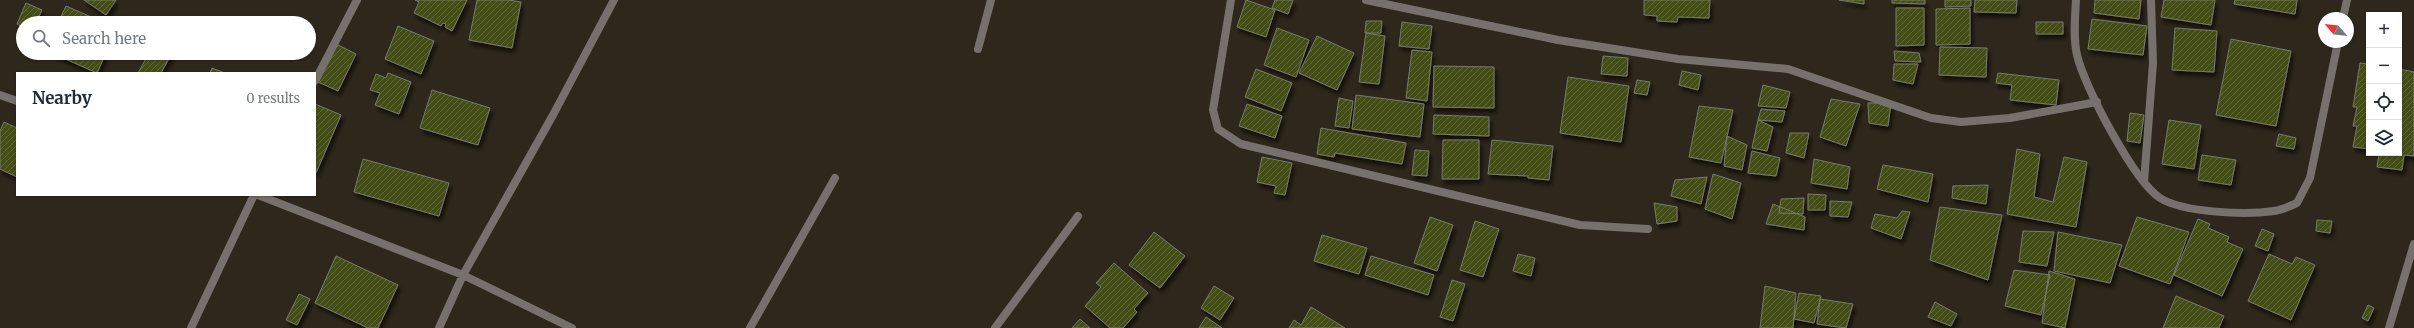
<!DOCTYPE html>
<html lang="en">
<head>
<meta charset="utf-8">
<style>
	body { margin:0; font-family:Merriweather,serif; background:#f2f2f3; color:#1f2937 }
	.controls { position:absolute; right:12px; top:12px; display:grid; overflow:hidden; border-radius:0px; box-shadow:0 1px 3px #0004 }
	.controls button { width:36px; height:36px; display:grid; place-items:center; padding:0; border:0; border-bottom:1px solid #e0e1e3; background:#fff; color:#1f2937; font:20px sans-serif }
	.compass { position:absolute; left:2318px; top:12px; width:36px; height:36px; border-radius:50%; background:#fff; box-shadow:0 1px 3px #0004; rotate:298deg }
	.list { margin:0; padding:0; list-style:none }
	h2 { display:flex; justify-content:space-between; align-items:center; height:52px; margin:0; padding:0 16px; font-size:17px }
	h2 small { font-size:13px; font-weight:400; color:#747a83 }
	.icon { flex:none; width:22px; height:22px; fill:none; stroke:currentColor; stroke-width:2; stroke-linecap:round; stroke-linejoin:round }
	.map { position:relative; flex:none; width:2414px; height:328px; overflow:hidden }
	.search { position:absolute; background:#fff; box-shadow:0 1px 3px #0004; left:16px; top:16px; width:300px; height:44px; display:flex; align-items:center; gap:10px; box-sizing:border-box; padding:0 14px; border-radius:22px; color:#747a83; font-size:15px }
	.panel { position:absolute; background:#fff; box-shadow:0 1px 3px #0004; left:16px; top:72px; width:300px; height:124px; border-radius:0px }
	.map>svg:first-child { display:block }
</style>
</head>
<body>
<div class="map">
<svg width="2414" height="328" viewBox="0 0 2414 328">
	<defs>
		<pattern id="building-hatch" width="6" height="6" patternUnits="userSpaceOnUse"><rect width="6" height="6" fill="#444e16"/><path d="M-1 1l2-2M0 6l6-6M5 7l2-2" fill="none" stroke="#5f6737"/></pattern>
		<filter id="shadow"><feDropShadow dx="2.5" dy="4.5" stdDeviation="2" flood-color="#0009"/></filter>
	</defs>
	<rect width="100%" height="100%" fill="#2e281c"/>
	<path fill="url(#building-hatch)" stroke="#767a6c" filter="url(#shadow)" d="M84,0H116L106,15Z
		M415,0H467L452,31L445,27L446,24L443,23L441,26L414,13L419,2Z
		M477,0H509L521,2L512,48L469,40Z
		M1246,0L1275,10L1266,37L1237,27Z
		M1275,0H1293L1288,14L1272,8Z
		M1644,0H1710L1709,18L1678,17L1677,22L1657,21V16L1644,15Z
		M1839,0H1864V4Z
		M1892,0H1925V4L1892,3Z
		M1945,0H1971V6L1945,7Z
		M1975,0H2017L2016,13L1974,12Z
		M2095,0H2141L2139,19L2094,13Z
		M2164,0H2215L2211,25L2161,17Z
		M2235,0H2297L2295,14L2234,4Z
		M26,3L42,10L36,23H23V27L17,24Z
		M66,6L105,23H58Z
		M1896,8H1924V45L1896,46Z
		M1970,8V44L1936,45V9Z
		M167,17L183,23H165Z
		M2092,19L2147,26L2143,55L2088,49Z
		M1366,21H1382L1381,33H1365Z
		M1402,22L1432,26L1429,49L1399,46Z
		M2036,22H2063V34H2036Z
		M398,26L434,41L421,74L385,59Z
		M1277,28L1309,40L1296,77L1264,65Z
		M2175,28L2217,31L2214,72L2172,70Z
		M1366,33L1385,36L1379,84L1359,82Z
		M1317,36L1354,53L1337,90L1299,73Z
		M2231,39L2291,51L2276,126L2216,115Z
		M336,44L356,54L338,91L318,82Z
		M1940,47L1987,48L1986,77L1939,75Z
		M1412,50L1432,52L1427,101L1406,98Z
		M1894,51L1919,53L1921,62L1895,61Z
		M52,53H106L97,73Z
		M149,53H172L161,73H138Z
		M1603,56L1628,58L1627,76L1601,74Z
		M2360,63L2369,64V149L2353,147L2357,126H2353L2357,107H2353Z
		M1894,64H1918L1913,84L1893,80Z
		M1434,66L1494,67V108L1433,107Z
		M212,68L225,73H210Z
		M1256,69L1292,83L1281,111L1245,97Z
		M2399,69L2414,72V156L2404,155L2402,170L2377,167L2379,153H2399Z
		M1682,71L1701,75L1698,90L1679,85Z
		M388,73L411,82L399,114L375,105L380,93L370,90L376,74L386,78Z
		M1998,73L2059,80L2056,105L2010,100L2012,85L1996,83Z
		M1568,77L1629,86L1621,142L1560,133Z
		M1637,80L1650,82L1647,95L1634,93Z
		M1763,85L1790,92L1786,108L1758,106Z
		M432,90L490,108L478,145L420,128Z
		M1356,95L1424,104L1420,137L1352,129Z
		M1339,98L1353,101L1349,128L1335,126Z
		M1831,99L1860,104L1846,146L1820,137Z
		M1868,103H1891L1888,126L1869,123Z
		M315,104L341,115L316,173L315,172Z
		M1247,104L1282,116L1275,138L1239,126Z
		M1699,106L1733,110L1721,163L1689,157Z
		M1761,109L1785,111L1782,122L1758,120Z
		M2130,113L2144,115L2140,143L2127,141Z
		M1434,115L1489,117V136L1433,134Z
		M1758,120L1773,127L1767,151L1752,148Z
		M2169,120L2201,125L2194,169L2162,164Z
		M4,122L17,128V177L0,169V131Z
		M1321,128L1406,143L1402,164L1335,153L1334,157L1317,154Z
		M1790,133H1809L1804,158L1786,153Z
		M2279,134L2296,138L2294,149L2276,146Z
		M1727,136L1747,145L1742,170L1724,166Z
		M1443,140H1479V179H1442Z
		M1492,140L1553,146L1549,180L1528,178V176L1488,174Z
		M2017,149L2040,154L2034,197L2053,202L2064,157L2087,162L2076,227L2007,214Z
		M1415,150L1429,151L1427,176L1412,175Z
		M1752,151L1780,158L1776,176L1748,173Z
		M2202,155L2236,160L2231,185L2198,180Z
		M1262,157L1292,163L1285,195L1274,193L1276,186L1257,182Z
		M363,159L449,183L439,216L354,192Z
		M1814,159L1850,167L1847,189L1811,183Z
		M1883,165L1933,174L1928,202L1877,189Z
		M1713,174L1741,183L1732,219L1705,209Z
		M1707,177L1701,204L1671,196L1675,180Z
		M1988,185L1986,204L1952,198L1953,186Z
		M1808,194L1826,195L1825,210H1808Z
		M1804,198L1803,214L1779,213L1781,199Z
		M1830,201L1852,202L1848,217L1830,216Z
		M1654,203L1677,207V221L1657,224Z
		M1773,204L1805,217L1804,230L1766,224Z
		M1940,207L2002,215L1988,280L1930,260Z
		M1902,211L1910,212L1901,239L1871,228L1875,214L1897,218Z
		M1430,217L1453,225L1437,271L1414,263Z
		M2137,217L2189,232L2170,284L2119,266Z
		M2198,219L2210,224L2208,228L2229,237L2227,242L2243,249L2222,296L2174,275Z
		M2317,220L2332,221L2330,233L2316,231Z
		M1475,221L1499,229L1483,277L1460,270Z
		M2262,229L2274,234L2268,251L2255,246Z
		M2023,231L2054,232L2047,266L2019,262Z
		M1154,232L1185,256L1160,288L1129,265Z
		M2058,232L2122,245L2110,283L2054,271Z
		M1322,235L1367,248L1359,274L1314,261Z
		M1518,254L1535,258L1531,276L1513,271Z
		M2269,254L2292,264L2296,257L2315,265L2291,320L2248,301Z
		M336,256L398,285L378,328H368L315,303Z
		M1371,256L1434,275L1428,295L1365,275Z
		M1114,263L1148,293L1134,309L1137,312L1123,328H1110L1085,306L1101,287L1096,283Z
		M2014,270L2050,275L2041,315L2005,306Z
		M2049,271L2075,279L2065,328L2042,323Z
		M1452,280L1465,284L1453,321L1440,317Z
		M1214,286L1234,298L1220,320L1201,308Z
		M1765,286L1796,293L1793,328H1760Z
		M1799,293L1821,296L1814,323L1794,319Z
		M299,294L310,299L297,325L286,320Z
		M2176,296L2224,316L2219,328H2163Z
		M1820,299L1853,304L1846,328L1817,324Z
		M1935,302L1957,314L1951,326L1928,317Z
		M2368,305L2374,308L2368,321L2362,318Z
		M1311,307L1345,328H1289L1294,320L1301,325Z
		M1206,317L1222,328H1199Z
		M1080,319L1090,328H1072Z"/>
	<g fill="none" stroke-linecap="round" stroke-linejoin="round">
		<path stroke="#77716d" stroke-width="8" d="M1231,0L1213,110L1218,129L1241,144L1580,225L1648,229
			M1366,0L1558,40L1678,59L1788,69L1931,118L1961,122L2010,118L2097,102
			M2076,0C2075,17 2073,38 2077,55C2084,86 2134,181 2160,198C2184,213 2246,215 2274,211C2282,210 2290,206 2297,203L2310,178L2338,42
			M2343,18L2347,0
			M978,49L991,0
			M315,81L357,0
			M0,95L17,101
			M2144,182L2153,63L2151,0
			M258,195L463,275L572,328
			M191,328L254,195
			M439,328L463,275L553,115L614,0
			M750,328L835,178
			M995,328L1078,216
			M2389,328L2414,244"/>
	</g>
</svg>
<div class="controls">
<button>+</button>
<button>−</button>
<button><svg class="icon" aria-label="locate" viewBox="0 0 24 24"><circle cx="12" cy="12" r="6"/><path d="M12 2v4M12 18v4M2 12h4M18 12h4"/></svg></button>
<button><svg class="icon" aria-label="layers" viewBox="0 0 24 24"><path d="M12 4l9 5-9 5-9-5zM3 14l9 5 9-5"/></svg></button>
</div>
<svg class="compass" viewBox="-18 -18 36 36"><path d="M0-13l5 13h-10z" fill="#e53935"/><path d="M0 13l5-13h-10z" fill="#747a83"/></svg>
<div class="search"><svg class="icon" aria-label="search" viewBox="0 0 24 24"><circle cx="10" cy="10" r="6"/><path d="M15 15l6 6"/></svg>Search here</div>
<section class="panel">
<h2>Nearby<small>0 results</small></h2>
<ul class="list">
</ul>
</section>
</div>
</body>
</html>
